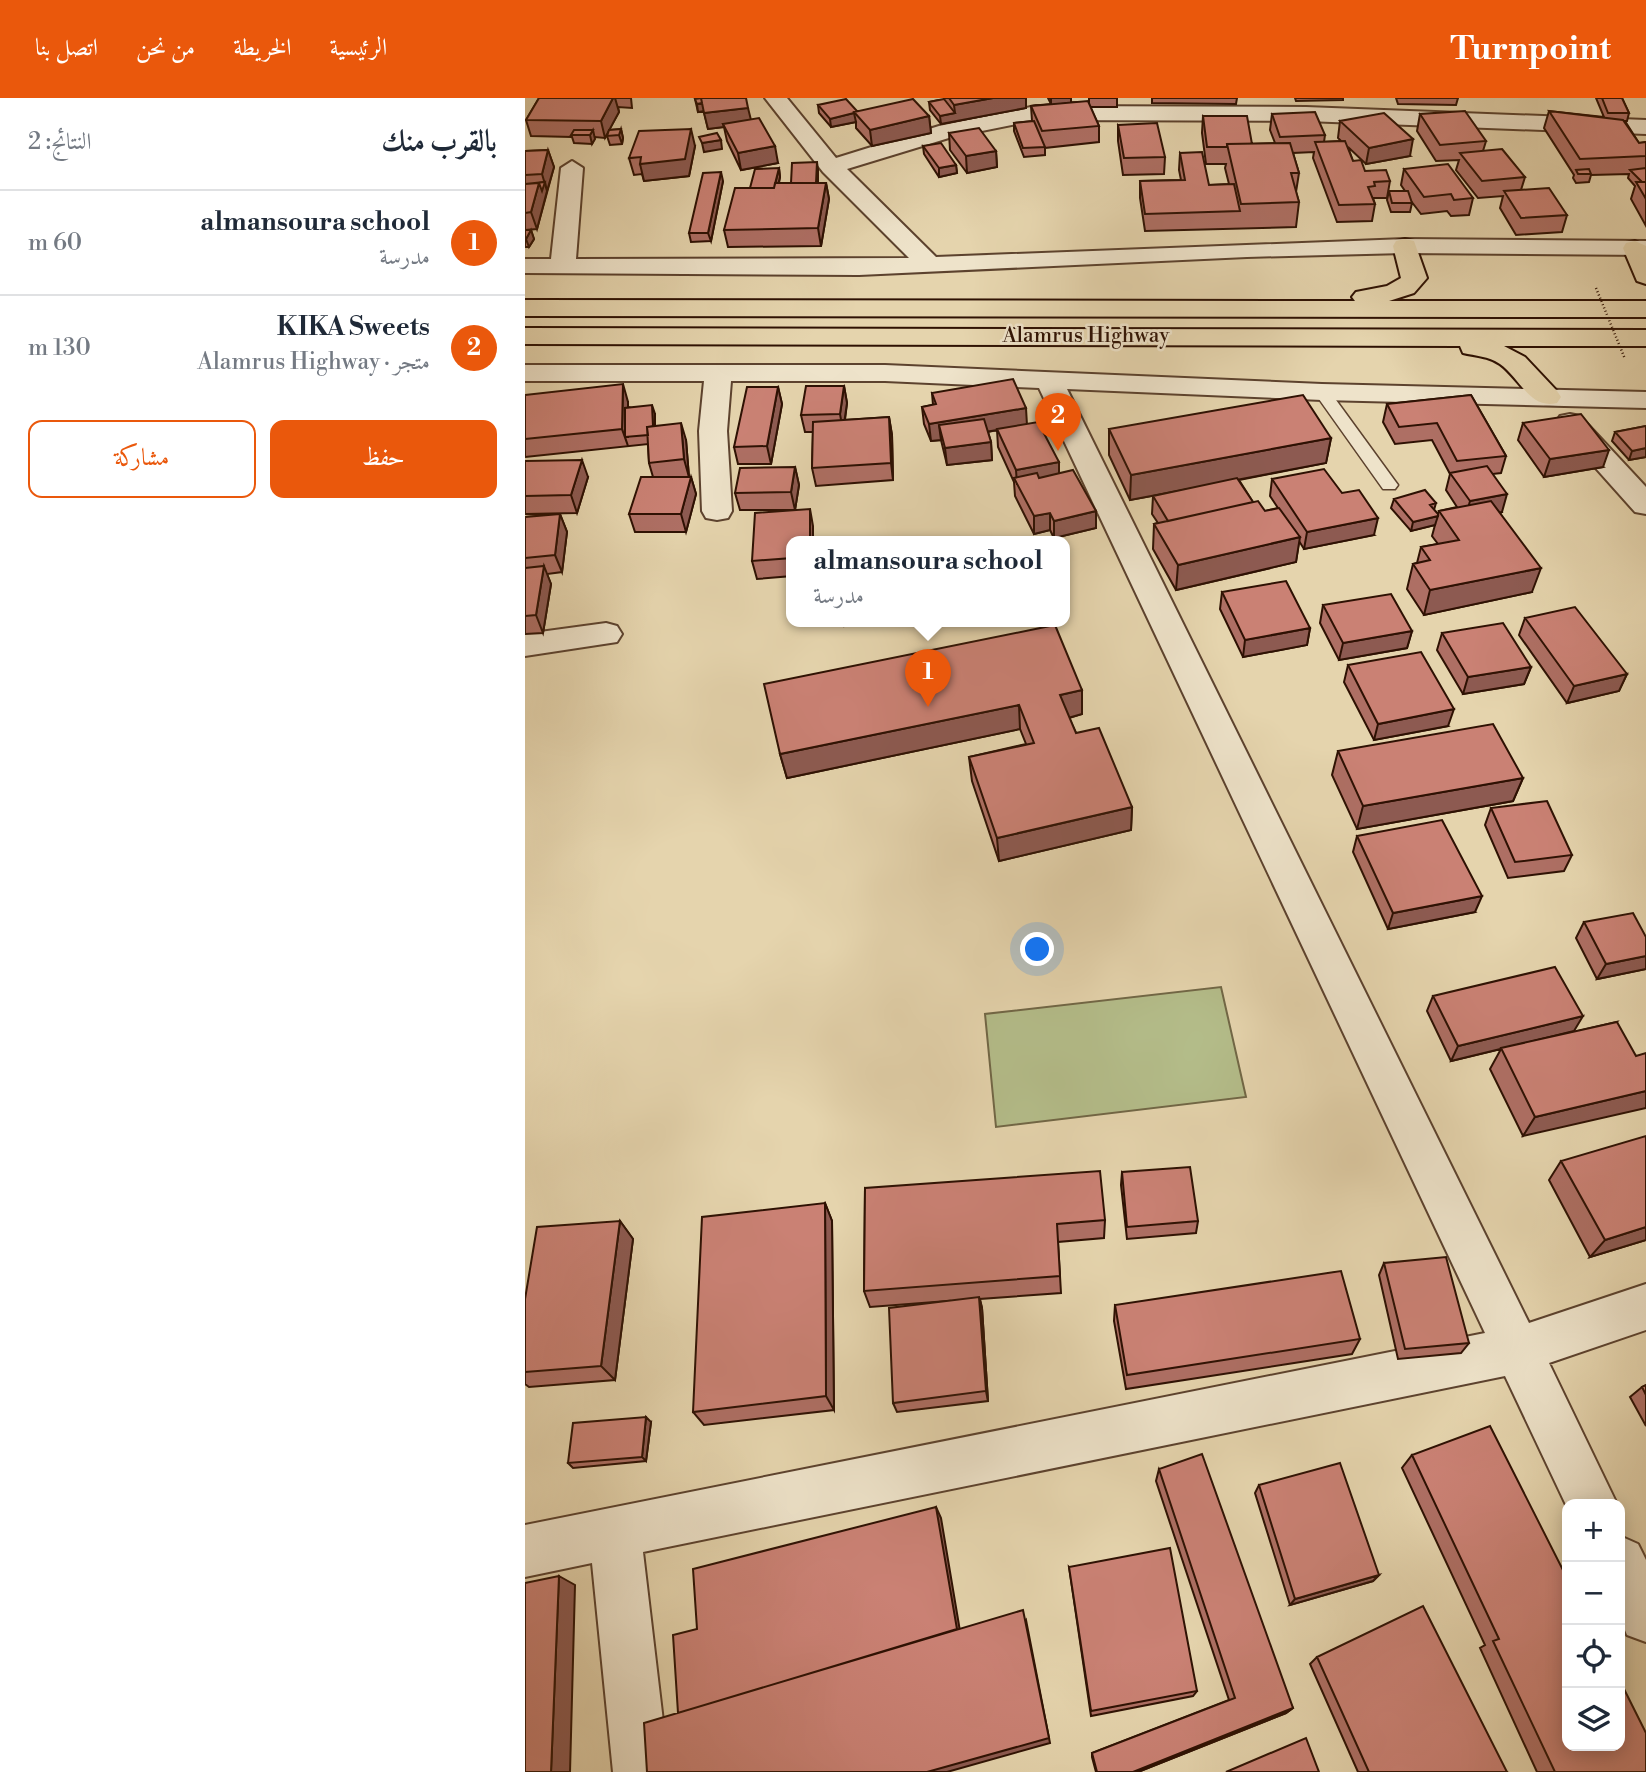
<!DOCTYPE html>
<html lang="ar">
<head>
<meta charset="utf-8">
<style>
	body { margin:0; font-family:"Libre Bodoni",Amiri,serif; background:#f6f6f7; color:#1f2937; direction:rtl }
	.controls { position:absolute; right:21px; bottom:21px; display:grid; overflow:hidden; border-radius:14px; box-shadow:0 4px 18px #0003 }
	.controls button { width:63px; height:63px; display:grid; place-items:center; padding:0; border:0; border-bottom:2px solid #e0e1e3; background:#fff; color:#1f2937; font:35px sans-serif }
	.you { position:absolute; left:513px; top:852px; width:24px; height:24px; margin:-18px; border:5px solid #fff; border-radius:50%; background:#1a73e8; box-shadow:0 0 0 10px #1a73e833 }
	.badge { display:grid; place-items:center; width:46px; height:46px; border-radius:50%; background:#ea580c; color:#fff; font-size:23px; font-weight:700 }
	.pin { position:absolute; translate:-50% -58px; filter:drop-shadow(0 2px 4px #0008) }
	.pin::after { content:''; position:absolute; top:37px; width:24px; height:21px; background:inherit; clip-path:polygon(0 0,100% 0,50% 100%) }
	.popup { position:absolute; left:261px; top:438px; width:284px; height:91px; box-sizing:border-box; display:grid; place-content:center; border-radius:14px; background:#fff; filter:drop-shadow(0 2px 5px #0005); font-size:23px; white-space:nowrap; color:#747a83 }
	.popup b { font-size:26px; color:#1f2937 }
	.popup::after { content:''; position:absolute; left:50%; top:100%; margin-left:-14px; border:14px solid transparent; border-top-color:#fff }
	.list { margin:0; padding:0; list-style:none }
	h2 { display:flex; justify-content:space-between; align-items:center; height:91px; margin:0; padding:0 28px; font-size:30px }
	h2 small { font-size:23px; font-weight:400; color:#747a83 }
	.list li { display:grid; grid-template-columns:46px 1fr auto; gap:21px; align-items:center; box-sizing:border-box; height:105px; padding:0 28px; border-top:2px solid #e0e1e3 }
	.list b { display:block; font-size:26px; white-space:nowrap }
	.list p { margin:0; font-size:23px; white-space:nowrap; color:#747a83 }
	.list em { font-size:23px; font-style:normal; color:#747a83 }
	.actions { display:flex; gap:14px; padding:21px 28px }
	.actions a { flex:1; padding:16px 0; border:2px solid #ea580c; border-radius:14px; text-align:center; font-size:24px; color:#ea580c }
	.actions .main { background:#ea580c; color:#fff }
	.icon { flex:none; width:38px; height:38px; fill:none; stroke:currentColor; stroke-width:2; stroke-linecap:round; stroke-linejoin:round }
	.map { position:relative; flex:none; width:1121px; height:1674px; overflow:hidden; direction:ltr }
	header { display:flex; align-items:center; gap:42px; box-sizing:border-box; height:98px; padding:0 35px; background:#ea580c; color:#fff }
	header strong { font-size:33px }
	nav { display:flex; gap:38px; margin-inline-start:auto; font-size:24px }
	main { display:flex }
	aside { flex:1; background:#fff }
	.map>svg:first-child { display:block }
</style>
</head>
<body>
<header>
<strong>Turnpoint</strong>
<nav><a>الرئيسية</a><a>الخريطة</a><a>من نحن</a><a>اتصل بنا</a></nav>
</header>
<main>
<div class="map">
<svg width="1121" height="1674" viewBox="0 0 1121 1674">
	<rect width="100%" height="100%" fill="#e5d4ad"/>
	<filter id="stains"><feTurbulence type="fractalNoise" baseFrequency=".00286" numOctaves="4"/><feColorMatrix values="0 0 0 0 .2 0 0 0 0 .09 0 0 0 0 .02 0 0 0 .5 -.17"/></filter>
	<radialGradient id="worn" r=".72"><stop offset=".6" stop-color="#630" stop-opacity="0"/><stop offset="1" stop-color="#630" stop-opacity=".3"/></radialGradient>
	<path fill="#b4bd8a" stroke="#716746" stroke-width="2" d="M696,889L721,999L471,1029L460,916Z"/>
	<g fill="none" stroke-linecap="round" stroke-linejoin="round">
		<defs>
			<path id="lane" d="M797,289L803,291L870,383L873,387L870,391H858L789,294Z"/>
			<path id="street" d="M240,0H262L311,60L414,28L511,8L781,9L1121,22V36L781,23L511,22L427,39L322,71L411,159L880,141L1121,143V157L880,155L722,159L334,177L0,175V161H26L36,70L47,63L58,70L51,161L384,160L298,74Z
				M0,267H360L797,286L1121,294V310L797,302L542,291L1004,1225L1121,1186V1232L1024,1265L1092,1406H1042V1409L980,1278L118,1454L144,1674H88L67,1465L0,1479V1427L960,1235L514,290L360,283H206L202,333L207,413L203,420L192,422L181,420L177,413L174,333L179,283H0Z
				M1045,316L1055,318L1121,389V416L1110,414L1035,330L1031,324L1035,318Z
				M81,525L92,528L97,536L92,544L0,558V536Z
				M1095,1438L1113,1446L1121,1462V1544L1102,1537L1095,1520Z"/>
			<path id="primary" d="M880,141L889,143L902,180L889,195L864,203H1121V219L0,218V202L830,203L827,199L831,194L862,188L876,180L868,148L871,143Z
				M1110,143L1121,148V186L1112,183L1098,150L1101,145Z
				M0,230L1121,232V248H979L1000,259L1032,293L1036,299L1032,305C1005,312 995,280 975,266C963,258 951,258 938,255L935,248L0,246Z"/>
		</defs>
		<use href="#lane" stroke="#5c422e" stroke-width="3"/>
		<use href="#street" stroke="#5c422e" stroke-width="4"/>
		<use href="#primary" stroke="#2e1103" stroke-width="4"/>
		<use href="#lane" fill="#eee3ca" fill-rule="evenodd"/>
		<use href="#street" fill="#eee3ca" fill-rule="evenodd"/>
		<use href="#primary" fill="#e5d4ad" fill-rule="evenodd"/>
		<path stroke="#2e1103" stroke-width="2.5" stroke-dasharray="1 2.5" stroke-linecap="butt" d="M1071,190L1100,261"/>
	</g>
	<path fill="#ae6f64" stroke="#2e1103" stroke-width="2" d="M14,0H106L107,10L93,9L94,14L84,32L96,31L98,40L97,46L85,47L82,38L83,34L80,40L70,39L67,46L49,45L47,39L6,38L1,22Z
		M419,0H501V10L416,26L405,12L404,4L419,1Z
		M523,0H546V4L564,5V0H592V9H565L574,28V44L520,50V57L499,59L489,33V25L507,23L506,8L526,6Z
		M627,0H712L711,6L627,5Z
		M770,0H818V2L771,3Z
		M871,0H933L931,7L873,6Z
		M1071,0H1097L1104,15L1102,23H1100L1114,45L1121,44V128L1106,101L1110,88L1103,80L1104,76L1066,77L1064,84L1051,85L1048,80L1049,77L1019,30L1024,13L1079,19Z
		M170,1L226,22L253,65L216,72L202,43L199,29L183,31L179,14H173Z
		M293,7L332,13L404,18L406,35L347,48L331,30V24L306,29L294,15Z
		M747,16L800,37L799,44L816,43L813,40L815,23L885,58L841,66L823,49L828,63L840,73L865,83L862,100H848L850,106L847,123L812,124L788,60L789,54L768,55L774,75L771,94L774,104L771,129L620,133L615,100V83L656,82L654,72L655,55L684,87L704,86L700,70L701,66H681L677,35L678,18L727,46L750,45L745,32Z
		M895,16L961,43L958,53L1000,79L996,92L1042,117L1037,134L991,137L975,110L978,98L953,100L931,72L934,62L911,63L892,33Z
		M593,27L640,59L639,76L598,77L593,43Z
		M424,35L471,53L472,69L442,75L425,52Z
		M170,48L164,78L119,83L117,76L109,77L104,60Z
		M398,48L431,67L432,75L414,79L399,56Z
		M23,52L29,69L12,131L0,132V53Z
		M254,70L255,79L254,85H266L293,72V85H301L304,101L296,148L203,149L199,132L225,90Z
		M879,71L948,100L944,117L926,118L922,113L896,116L886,103L887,105L885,114H866L862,102L864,93H880L876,87Z
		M198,83L186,143L166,144L164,135Z
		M0,132H6L9,141L4,149H0Z
		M319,288L322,305L320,322L364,319L367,337L368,382L291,388L287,370L288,334H280L276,317Z
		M253,289L257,306L246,366H213L209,349Z
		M407,295L502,326L534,375L571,413V430L529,440L525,432L509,436L490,398L489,384L473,349L472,332L463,334L466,344L467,362L422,367L416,342L406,343L399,326L397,309L408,307Z
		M0,297L103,304V309L130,316V328L161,342L164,379H166L171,396L161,434H110L104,416L128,379L124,365L123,346L0,359Z
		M946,297L981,358L976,375L967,376L977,414H975L1007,494L899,517L882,491L888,466L892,465L896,449L913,446L907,438L910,427L886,433L866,410L869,401L911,405L909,412L913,416L914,413L932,409L921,392L925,376L907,342L870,346L858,324L862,306Z
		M998,325L1078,369L1019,379L993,342Z
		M1121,328V359L1104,362L1087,343L1090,334Z
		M584,331L806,340L801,365L714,382L728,404L740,413L753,410L745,398L747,381L849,437L779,451L774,443L771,464L651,492L628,451L629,426L633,425L627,416L628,398L632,397L605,402L584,357Z
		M0,363L63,379L52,415L0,416Z
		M270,369L274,387L270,412H215L210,395Z
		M35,416L42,434L37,474L22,476L26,486L18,535L0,536V419Z
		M288,428L267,443V478L232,481L227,463Z
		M697,494L785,530L782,547L718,559L695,511Z
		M798,507L887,533L882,550L814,562L795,525Z
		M1000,520L1102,576L1094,593L1042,605L994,537Z
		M917,535L1006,569L999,586L938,596L912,552Z
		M823,567L923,628L849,642L819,584Z
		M557,592V616L544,620L551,635L607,709L606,732L474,763L447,683L444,659L501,646L495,631L262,680L255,656Z
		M813,653L998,680L988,703L832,731L807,677Z
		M966,710L1047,757L1039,773L983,780L960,727Z
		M832,738L950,814L863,831L828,754Z
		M1059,824L1121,839V871L1072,881L1051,840Z
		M908,898L1049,933L984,949L1092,924L998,1038L965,971L976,951L926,963L902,913Z
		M1036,1063L1121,1142L1065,1159L1024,1082Z
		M597,1074L673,1123L671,1135L602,1141L596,1087Z
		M340,1090L580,1122L579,1140L533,1144L536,1195L455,1201L457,1210L463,1303L372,1314L368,1305L424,1203L345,1209L339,1193Z
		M300,1105L307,1123L309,1312L179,1327L168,1314Z
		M95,1123L108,1141L90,1282L4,1289L0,1286V1201Z
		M859,1165L944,1245L936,1255L873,1261L854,1177Z
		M590,1207L835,1241L827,1256L601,1291L589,1223Z
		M1121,1287V1328L1105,1299L1117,1289Z
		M126,1324L121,1363L48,1370L43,1365Z
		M887,1357L1121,1674H1012L955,1550L960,1547L877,1370Z
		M634,1371L768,1610L761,1615L613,1674H571L567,1659V1655L704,1602L631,1383Z
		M734,1387L854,1477L848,1483L765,1507L730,1395Z
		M544,1469L672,1593L668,1598L566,1618Z
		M792,1559L982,1674H833L785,1566Z"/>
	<path fill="#8d5a51" stroke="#2e1103" stroke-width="2" d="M88,0H90L94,14L80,40L76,23Z
		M213,0L221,7L173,14L172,6Z
		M468,0H501V10L416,26L415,18L430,15L429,7Z
		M526,0H546V5L526,7Z
		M223,10L227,26H198L199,29L183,31L179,15Z
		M329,15L331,24L306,29L305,21Z
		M404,18L406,35L347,48L345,32Z
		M96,31L98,40L97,46L94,37Z
		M166,31L170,48L164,78L119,83L115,66Z
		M68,32L70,41L67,46L65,37Z
		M888,41L885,58L841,66L844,50Z
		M196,42L197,51L179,54L177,45Z
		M250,48L253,65L216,72L213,55Z
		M23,52L29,69L22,93L17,76Z
		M471,53L472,69L442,75L441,58Z
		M292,64L293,72V93L291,85Z
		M431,67L432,75L414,79V70Z
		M254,70L255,79L250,99L249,91Z
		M196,74L198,83L186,143L183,135Z
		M20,84L22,93L12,131L6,114L14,85Z
		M301,85L304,101L296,148L293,130Z
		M6,132L9,141L4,149L1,141Z
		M98,286L103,304V339H100L103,348L97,331Z
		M319,288L322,305L318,333L315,316Z
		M253,289L257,306L246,366L242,348Z
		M127,307L130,316V345L128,336Z
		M501,310L502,327L418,341L414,327L416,342L406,343L404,326Z
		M364,319L367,337L368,382L366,365Z
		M156,325L161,342L164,379L159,361Z
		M806,340L801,365L605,402L606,377Z
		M466,344L467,362L422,367L420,350Z
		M1121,350V359L1104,362L1107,353Z
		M1084,352L1078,369L1019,379L1025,361Z
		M57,362L63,379L52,415L46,397Z
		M534,364V381L492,386L491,372Z
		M270,369L274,387L270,412L266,394Z
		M166,379L171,396L161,434L156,416Z
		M982,396L977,414L940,421L945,403Z
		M285,411L288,428V443H285Z
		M571,413V430L529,440V423Z
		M525,415V432L509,436V418Z
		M35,416L42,434L37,474L30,457Z
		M913,418L910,427L886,433L888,424Z
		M853,420L849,437L779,451L782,434Z
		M775,439L771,464L651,492L653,467Z
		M19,468L26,486L18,535L11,517Z
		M1016,470L1007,494L899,517L905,492Z
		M318,523H353L319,528Z
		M785,530L782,547L718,559L720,542Z
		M887,533L882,550L814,562L818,545Z
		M1006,569L999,586L938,596L943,579Z
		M1102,576L1094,593L1042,605L1049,588Z
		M557,592V616L536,622L535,597Z
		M494,607L495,631L262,680L255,656Z
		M929,611L923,628L849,642L853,626Z
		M998,680L988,703L832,731L838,708Z
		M607,709L606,732L474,763L472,740Z
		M957,798L950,814L863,831L868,815Z
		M1121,858V871L1072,881L1081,866Z
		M1058,918L1049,933L926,963L933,948Z
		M1121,993V1010L998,1038L1010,1019Z
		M300,1105L307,1123L309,1312L301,1298Z
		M95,1123L108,1141L90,1282L76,1268Z
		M1121,1129V1142L1065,1159L1080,1142Z
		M454,1199L457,1210L463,1303L461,1293Z
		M121,1319L126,1324L121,1363L117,1359Z
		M411,1409L416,1420L436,1539L167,1623Z
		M854,1477L848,1483L765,1507L770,1501Z
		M34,1478L50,1487L45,1674H26Z
		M501,1522L525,1645L422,1674H402Z
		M768,1610L761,1615L613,1674H608Z"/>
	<path fill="#ca8174" stroke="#2e1103" stroke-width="2" d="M14,0H88L76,23L1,22Z
		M176,0H221L223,10L179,15Z
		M176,0L177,5L172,6L170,1Z
		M424,0H468L429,7Z
		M1077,0H1097L1104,15H1083Z
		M321,1L332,13L329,14V15L305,21L293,7Z
		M388,1L404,18L345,32L329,14Z
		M419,1L430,15L415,18L404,4Z
		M563,3L574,28L517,33L506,8Z
		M940,13L961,43L915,47L895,16Z
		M1024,13L1098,22L1114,45L1121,44V58L1055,61Z
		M790,14L800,37L755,39L747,16Z
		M859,15L888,41L844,50L815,23Z
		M678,18H722L727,46H702V49H682Z
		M234,20L250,48L213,55L198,26Z
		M509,23L520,49L498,50L489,25Z
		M632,25L640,59L599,60L593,27Z
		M454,30L471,53L441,58L424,35Z
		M96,31L94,37L82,38L84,32Z
		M166,31L160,61L115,66L116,59L104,60L114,33Z
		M49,32H68L65,37H46Z
		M192,35L196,42L177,45L174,39Z
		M820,43L828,63L836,62L840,73L861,72L865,83L849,84L850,88L843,89L850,106L814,107L790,44Z
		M416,45L431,67L414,70L398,48Z
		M765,45L774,75H766L774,104L716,106L702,46Z
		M977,51L1000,79L957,83L935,55Z
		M23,52L17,76L0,77V53Z
		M677,54L684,87L709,86L715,113L620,116L615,83L660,82L655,55Z
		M292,64L291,85H266L267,65Z
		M923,66L948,100L929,102L926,96L899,99L879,71Z
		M254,70L249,90H225L230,71Z
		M1121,70V84H1117L1105,72Z
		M1064,71L1066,76H1053L1051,72Z
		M196,74L183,135H164L178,75Z
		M20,84L17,93L14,85L0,86Z
		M1111,84H1121V101Z
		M14,85L6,114L0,115V86Z
		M250,85H301L293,130L199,132L210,90H249Z
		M1024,90L1042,117L996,120L979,93Z
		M864,93H883L887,105H867Z
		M0,132H6L1,141H0Z
		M488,281L501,310L404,326L397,309L411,306L407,295Z
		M98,286L97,331L0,341V297Z
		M281,288H319L315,316L276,317Z
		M222,289H253L242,348L209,349Z
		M778,297L806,340L606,377L584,331Z
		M946,297L981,358L932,363L912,325L874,329L862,306Z
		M127,307L128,328L122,329L123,337L100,339V310Z
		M1056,316L1084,352L1025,361L998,325Z
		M364,319L366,365L287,370L288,324Z
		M459,321L466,344L420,350L414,327Z
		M513,324L534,364L491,372L472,331Z
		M156,325L159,361L124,365L122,329Z
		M1121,328V350L1107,353L1090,334Z
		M57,362L46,397L0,398V363Z
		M962,368L982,396L945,403L925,375Z
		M270,369L266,394L210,395L215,370Z
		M799,371L817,395L834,392L853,420L782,434L747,381Z
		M548,372L571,413L529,423L525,415L509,418L489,380L512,375L514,380Z
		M116,379H166L156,416H104Z
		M712,380L728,404L643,423L628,398Z
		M900,392L911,405L905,407L913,416V418L888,424L869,401Z
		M733,403L740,413L754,410L775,439L653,467L629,426Z
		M966,403L1016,470L905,492L888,466L905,462L896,449L934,442L914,413Z
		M285,411V443H267V460L227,463L230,415Z
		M35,416L30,457L0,460V419Z
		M19,468L11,517L0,518V470Z
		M761,483L785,530L720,542L697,494Z
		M866,496L887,533L818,545L798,507Z
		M1050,509L1102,576L1049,588L1000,520Z
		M978,525L1006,569L943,579L917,535Z
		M530,527L557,592L535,597L551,635L574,630L607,709L472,740L444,659L509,645L494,607L255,656L239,586Z
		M896,554L929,611L853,626L823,567Z
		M968,626L998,680L838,708L813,653Z
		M1022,703L1047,757L990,764L966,710Z
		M917,722L957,798L868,815L832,738Z
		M1108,815L1121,839V858L1081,866L1059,824Z
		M1030,869L1058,918L933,948L908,898Z
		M1092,924L1111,958L1121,955V993L1010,1019L976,950Z
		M1121,1038V1129L1080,1142L1036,1063Z
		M665,1069L673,1123L602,1129L597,1074Z
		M575,1073L580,1122L532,1126L535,1178L339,1193L340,1090Z
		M300,1105L301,1298L168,1314L177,1119Z
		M95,1123L76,1268L0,1274V1201L12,1129Z
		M921,1159L944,1245L880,1251L859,1165Z
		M816,1173L835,1241L602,1277L590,1207Z
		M454,1199L461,1293L368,1305L364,1210Z
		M1121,1287V1297L1117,1289Z
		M121,1319L117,1359L43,1365L48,1325Z
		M965,1328L1042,1480V1648H1095V1583L1121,1635V1674H1030L968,1543L974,1541L887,1357Z
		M677,1356L768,1610L608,1674H572L567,1655L710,1600L634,1371Z
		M815,1365L854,1477L770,1501L734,1387Z
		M411,1409L432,1531L153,1615L148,1537L172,1531L168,1471Z
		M645,1450L672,1593L566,1613L544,1469Z
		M34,1478L26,1674H0V1485Z
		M898,1508L982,1674H844L792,1559Z
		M498,1512L524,1640L402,1674H122L119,1625Z
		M781,1640L794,1674H701Z"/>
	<g text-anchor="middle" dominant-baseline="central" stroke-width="5" stroke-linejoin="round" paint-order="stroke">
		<g font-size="21" fill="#2e1103" stroke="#eee3ca">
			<text x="561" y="238">Alamrus Highway</text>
		</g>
	</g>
	<rect width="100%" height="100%" filter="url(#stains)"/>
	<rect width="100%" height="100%" fill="url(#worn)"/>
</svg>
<div class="controls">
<button>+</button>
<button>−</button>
<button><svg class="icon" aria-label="locate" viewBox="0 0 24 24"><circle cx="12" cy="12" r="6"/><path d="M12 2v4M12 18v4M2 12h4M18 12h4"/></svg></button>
<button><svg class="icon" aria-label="layers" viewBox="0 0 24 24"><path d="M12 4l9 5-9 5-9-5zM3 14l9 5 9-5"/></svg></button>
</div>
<div class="you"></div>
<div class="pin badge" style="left:403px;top:609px">1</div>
<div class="popup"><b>almansoura school</b>مدرسة</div>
<div class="pin badge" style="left:533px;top:353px">2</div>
</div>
<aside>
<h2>بالقرب منك<small>النتائج: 2</small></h2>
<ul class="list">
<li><span class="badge">1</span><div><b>almansoura school</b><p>مدرسة</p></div><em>60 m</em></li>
<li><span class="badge">2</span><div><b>KIKA Sweets</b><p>متجر · Alamrus Highway</p></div><em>130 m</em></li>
</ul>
<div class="actions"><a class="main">حفظ</a><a>مشاركة</a></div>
</aside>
</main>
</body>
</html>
